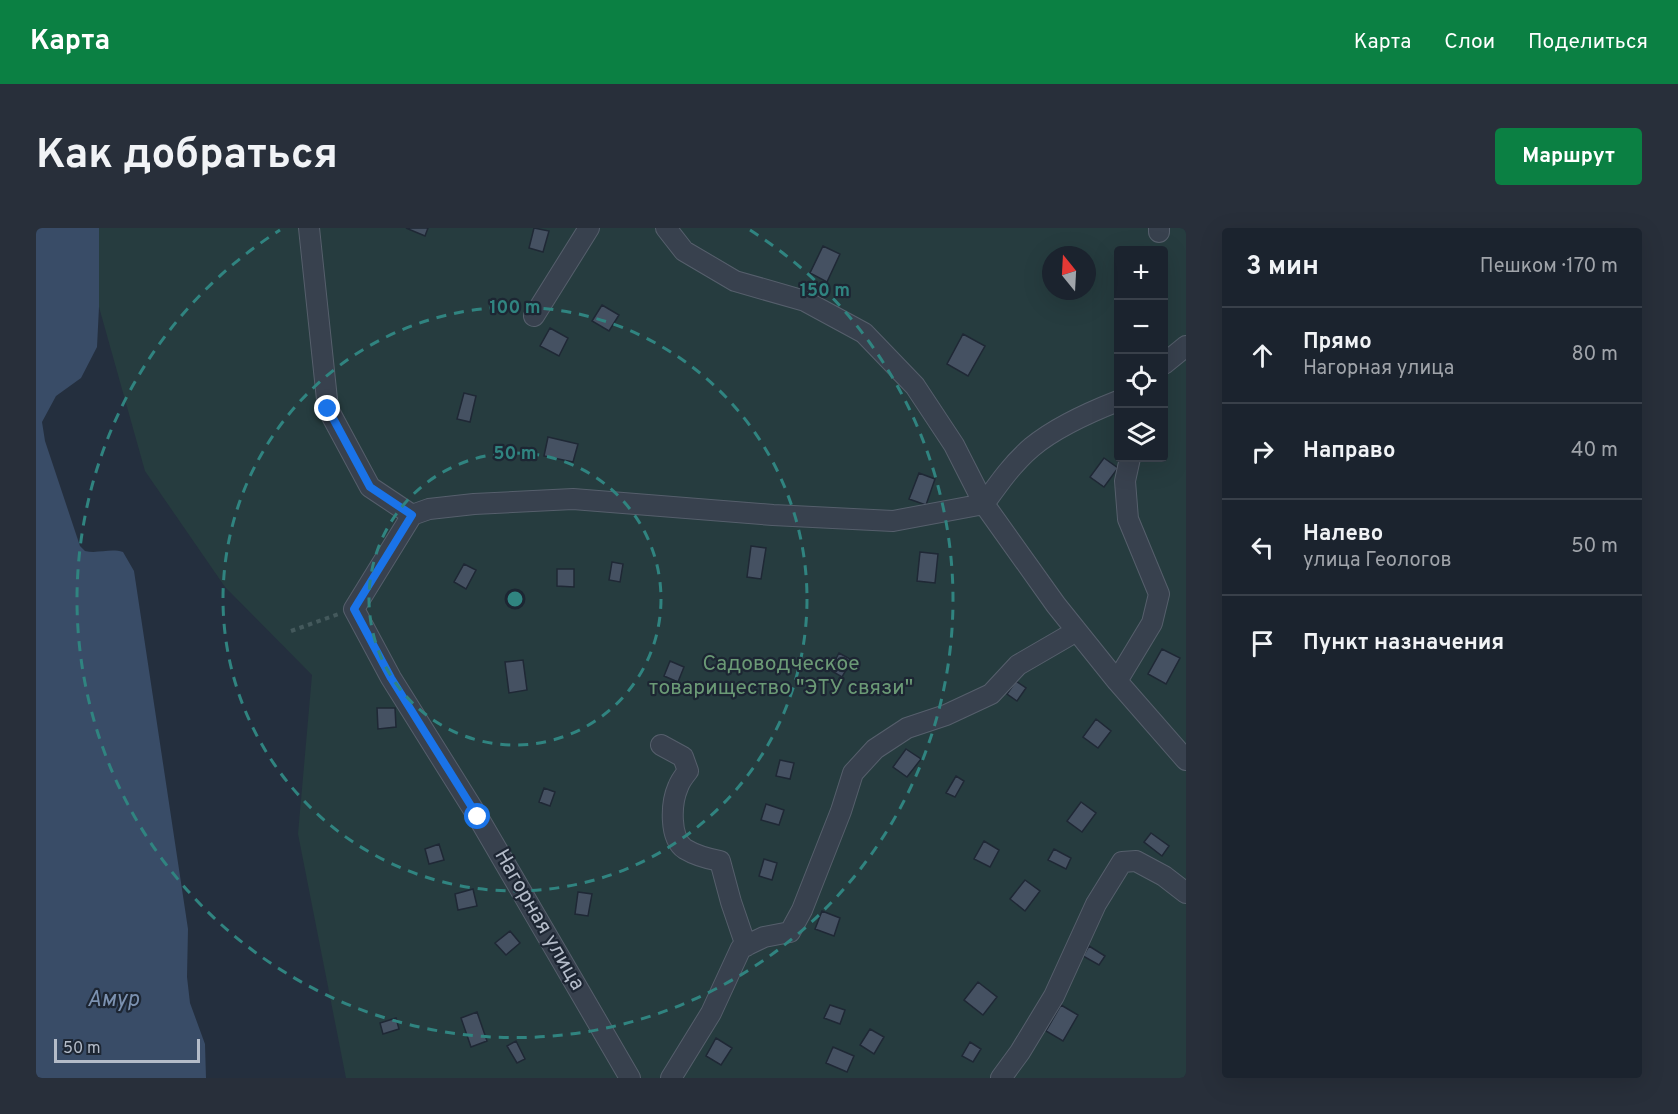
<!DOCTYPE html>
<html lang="ru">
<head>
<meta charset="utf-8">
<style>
	body { margin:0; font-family:Overpass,sans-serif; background:#282f3a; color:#f1f3f6 }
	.controls { position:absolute; right:18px; top:18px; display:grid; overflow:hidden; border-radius:6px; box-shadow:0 6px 24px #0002 }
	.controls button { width:54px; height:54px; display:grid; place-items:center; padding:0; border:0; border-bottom:2px solid #39404a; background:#1b232e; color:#f1f3f6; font:30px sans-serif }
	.compass { position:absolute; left:1006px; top:18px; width:54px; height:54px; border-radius:50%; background:#1b232e; box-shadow:0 6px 24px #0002; rotate:342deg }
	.scale { position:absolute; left:18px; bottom:15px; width:146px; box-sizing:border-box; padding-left:6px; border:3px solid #b4bcc9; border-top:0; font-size:16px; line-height:21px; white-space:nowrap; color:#b4bcc9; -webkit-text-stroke:4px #1d2633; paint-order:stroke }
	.stop { position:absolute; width:18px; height:18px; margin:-14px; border:4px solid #1a73e8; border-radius:50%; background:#fff }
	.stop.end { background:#1a73e8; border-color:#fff; box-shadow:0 2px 6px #0008 }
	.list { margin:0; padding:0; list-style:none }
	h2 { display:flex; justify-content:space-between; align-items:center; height:78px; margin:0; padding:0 24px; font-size:26px }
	h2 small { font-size:20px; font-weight:400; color:#a0a4aa }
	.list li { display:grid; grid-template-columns:39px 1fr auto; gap:18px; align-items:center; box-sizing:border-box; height:96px; padding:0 24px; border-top:2px solid #39404a }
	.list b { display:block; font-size:22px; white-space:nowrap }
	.list p { margin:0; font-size:20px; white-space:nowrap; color:#a0a4aa }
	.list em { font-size:20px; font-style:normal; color:#a0a4aa }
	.icon { flex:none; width:33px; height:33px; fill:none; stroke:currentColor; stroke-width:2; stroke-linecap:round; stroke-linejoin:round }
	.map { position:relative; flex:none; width:1150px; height:850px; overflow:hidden; border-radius:6px }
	header { display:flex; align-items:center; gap:36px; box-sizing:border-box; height:84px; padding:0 30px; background:#0b8043; color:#fff }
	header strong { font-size:28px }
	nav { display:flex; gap:33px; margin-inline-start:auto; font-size:21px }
	.intro { display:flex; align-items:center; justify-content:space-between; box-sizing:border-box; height:144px; padding:0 36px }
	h1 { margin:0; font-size:42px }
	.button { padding:15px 27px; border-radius:6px; background:#0b8043; color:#fff; font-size:21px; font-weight:700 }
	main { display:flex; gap:36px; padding:0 36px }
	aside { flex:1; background:#1b232e; border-radius:6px; box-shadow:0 6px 24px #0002 }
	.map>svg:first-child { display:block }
</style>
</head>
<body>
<header>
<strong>Карта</strong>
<nav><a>Карта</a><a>Слои</a><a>Поделиться</a></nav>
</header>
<div class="intro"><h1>Как добраться</h1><a class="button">Маршрут</a></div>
<main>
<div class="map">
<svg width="1150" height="850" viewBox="0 0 1150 850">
	<rect width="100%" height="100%" fill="#242f3e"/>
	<path fill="#263c3f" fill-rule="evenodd" d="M63,0H1150V850H310L262,606L276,447L189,359L109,243L63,79ZM1082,22H1128V230H1082ZM1015,27H1051V63H1015Z"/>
	<path fill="#394c67" d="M0,0H63V79L61,119L45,150L20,168L6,194L9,213L44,318L49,323C62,326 74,320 87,324L98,343L152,701L151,749L154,775L169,816L170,850H0Z"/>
	<path fill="#455162" stroke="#1f2835" stroke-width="1.5" d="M370,0H392L389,8Z
		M498,0L513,3L507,24L493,20Z
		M787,18L804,26L791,54L774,45Z
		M566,77L583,87L573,103L556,93Z
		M514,100L532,110L523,128L504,118Z
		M927,106L949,118L932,148L911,136Z
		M428,165L440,168L434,194L421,191Z
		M512,209L542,216L537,234L508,228Z
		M1068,230L1082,240L1068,259L1054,249Z
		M883,245L899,251L890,277L873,271Z
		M715,318L730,320L725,351L711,349Z
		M884,324L902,326L899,355L881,353Z
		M576,334L587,336L584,354L573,352Z
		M428,336L440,342L430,361L418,354Z
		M521,341H538V359L521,358Z
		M1126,421L1144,430L1130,456L1112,446Z
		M803,425L816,432L806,449L794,442Z
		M487,432L491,462L473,465L469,434Z
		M634,433L648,439L642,454L628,448Z
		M980,453L990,460L981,473L971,466Z
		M341,480H359L360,499L342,501Z
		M1060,491L1075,503L1062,520L1047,509Z
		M870,521L885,531L871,549L857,539Z
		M744,532L758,535L754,551L740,548Z
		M920,548L928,553L919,569L910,565Z
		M508,560L519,564L514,578L503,574Z
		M1045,574L1060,585L1046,604L1031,593Z
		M730,576L748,582L743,597L725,592Z
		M1115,605L1133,618L1126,628L1108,614Z
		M948,613L963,622L954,639L938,631Z
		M403,616L408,632L393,636L389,621Z
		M1018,621L1035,630L1030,641L1012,632Z
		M728,631L741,635L736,652L723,648Z
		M989,652L1004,663L989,683L974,671Z
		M437,661L441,678L422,682L419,666Z
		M542,664L556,666L552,688L539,686Z
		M786,683L804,690L798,708L779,701Z
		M474,703L484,715L470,727L459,715Z
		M1053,718L1069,728L1063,737L1047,728Z
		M942,754L961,769L947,787L928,772Z
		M794,777L809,782L804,796L788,790Z
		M1025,777L1042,787L1027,813L1010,803Z
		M441,784L451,813L435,819L425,790Z
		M360,790L363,801L347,806L344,795Z
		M834,801L848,809L838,826L824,817Z
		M680,810L696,820L685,837L670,828Z
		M480,813L489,831L481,835L471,818Z
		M934,814L945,821L937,834L926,828Z
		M797,819L818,828L811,844L790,835Z"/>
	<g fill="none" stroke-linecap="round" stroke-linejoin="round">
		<defs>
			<path id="minor" d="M273,0L292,181L334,259L376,287
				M630,0L648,23L699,53L769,73L828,105L879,158L918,217L948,276L1020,377L1081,453L1150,532
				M1123,4V0
				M498,88L553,0
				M1128,136L1150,118
				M1081,453L1116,395L1123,366L1092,291L1089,253L1094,230
				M625,517L647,529L652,543C648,548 644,553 642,559C635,575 633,610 649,621C659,627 673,631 684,633L695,674L710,718
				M594,850L442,589L355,450L318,381L376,287L393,281L438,276L537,271L737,287L857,293L948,276C963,255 977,235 996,219C1020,199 1054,184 1082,173
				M635,850L675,785L705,720L728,709L754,704L766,682L805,583L817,545L839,521L871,500L910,487L955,466L982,437L1032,408L1039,401
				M965,850L984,824L1018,768L1060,676L1086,634L1100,633L1128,648L1150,665"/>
		</defs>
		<use href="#minor" stroke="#565f6c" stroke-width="22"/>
		<path stroke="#44595c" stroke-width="4" stroke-dasharray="4.5 4.5" stroke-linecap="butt" d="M255,403L303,386"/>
		<use href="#minor" stroke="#38414e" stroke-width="20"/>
	</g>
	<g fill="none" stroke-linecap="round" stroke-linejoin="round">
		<path stroke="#1a73e8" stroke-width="8" d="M292,181L334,259L376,287L318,381L355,450L442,589"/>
	</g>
	<g fill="none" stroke="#308480" stroke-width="3" stroke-dasharray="10 8">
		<circle cx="479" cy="371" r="146"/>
		<circle cx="479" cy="371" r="292"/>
		<path d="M714 2A438 438 0 1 1 244 2"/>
	</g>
	<g text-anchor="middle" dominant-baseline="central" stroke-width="4.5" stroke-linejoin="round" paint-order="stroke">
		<g font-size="21" fill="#6b9a76" stroke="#1d2633">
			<text x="745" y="436">Садоводческое<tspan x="745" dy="24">товарищество "ЭТУ связи"</tspan></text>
		</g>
		<g font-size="21" fill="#b4bcc9" stroke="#1d2633">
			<text transform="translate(503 692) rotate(60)">Нагорная улица</text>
		</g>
		<g font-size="22" font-style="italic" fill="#7c92b1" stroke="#1d2633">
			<text x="77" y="772">Амур</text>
		</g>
	</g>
	<circle cx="479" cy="371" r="9" fill="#308480" stroke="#1d2633" stroke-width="3"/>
	<g font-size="18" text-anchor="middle" font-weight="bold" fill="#308480" stroke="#1d2633" stroke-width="4.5" stroke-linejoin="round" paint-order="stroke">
		<text x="789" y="68">150 m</text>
		<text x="479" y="85">100 m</text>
		<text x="479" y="231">50 m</text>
	</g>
</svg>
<div class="controls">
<button>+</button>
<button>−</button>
<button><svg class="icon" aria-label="locate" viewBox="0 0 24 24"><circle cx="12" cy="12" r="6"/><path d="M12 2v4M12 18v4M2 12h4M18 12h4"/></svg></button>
<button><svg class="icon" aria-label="layers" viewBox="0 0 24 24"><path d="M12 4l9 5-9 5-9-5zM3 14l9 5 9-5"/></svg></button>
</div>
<svg class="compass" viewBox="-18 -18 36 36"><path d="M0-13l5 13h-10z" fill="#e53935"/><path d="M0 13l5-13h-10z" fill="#a0a4aa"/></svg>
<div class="scale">50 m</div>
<div class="stop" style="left:442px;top:589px"></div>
<div class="stop end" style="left:292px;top:181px"></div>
</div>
<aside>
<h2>3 мин<small>Пешком · 170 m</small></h2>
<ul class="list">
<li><svg class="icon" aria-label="ahead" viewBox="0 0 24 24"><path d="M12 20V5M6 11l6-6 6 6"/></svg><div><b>Прямо</b><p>Нагорная улица</p></div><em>80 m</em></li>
<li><svg class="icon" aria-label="right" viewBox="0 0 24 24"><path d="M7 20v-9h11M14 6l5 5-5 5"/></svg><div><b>Направо</b></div><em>40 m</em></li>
<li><svg class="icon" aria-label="left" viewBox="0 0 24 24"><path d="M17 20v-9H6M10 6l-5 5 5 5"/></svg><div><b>Налево</b><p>улица Геологов</p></div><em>50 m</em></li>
<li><svg class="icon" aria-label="arrive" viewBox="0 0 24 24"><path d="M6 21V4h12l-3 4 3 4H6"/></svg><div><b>Пункт назначения</b></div></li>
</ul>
</aside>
</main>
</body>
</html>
